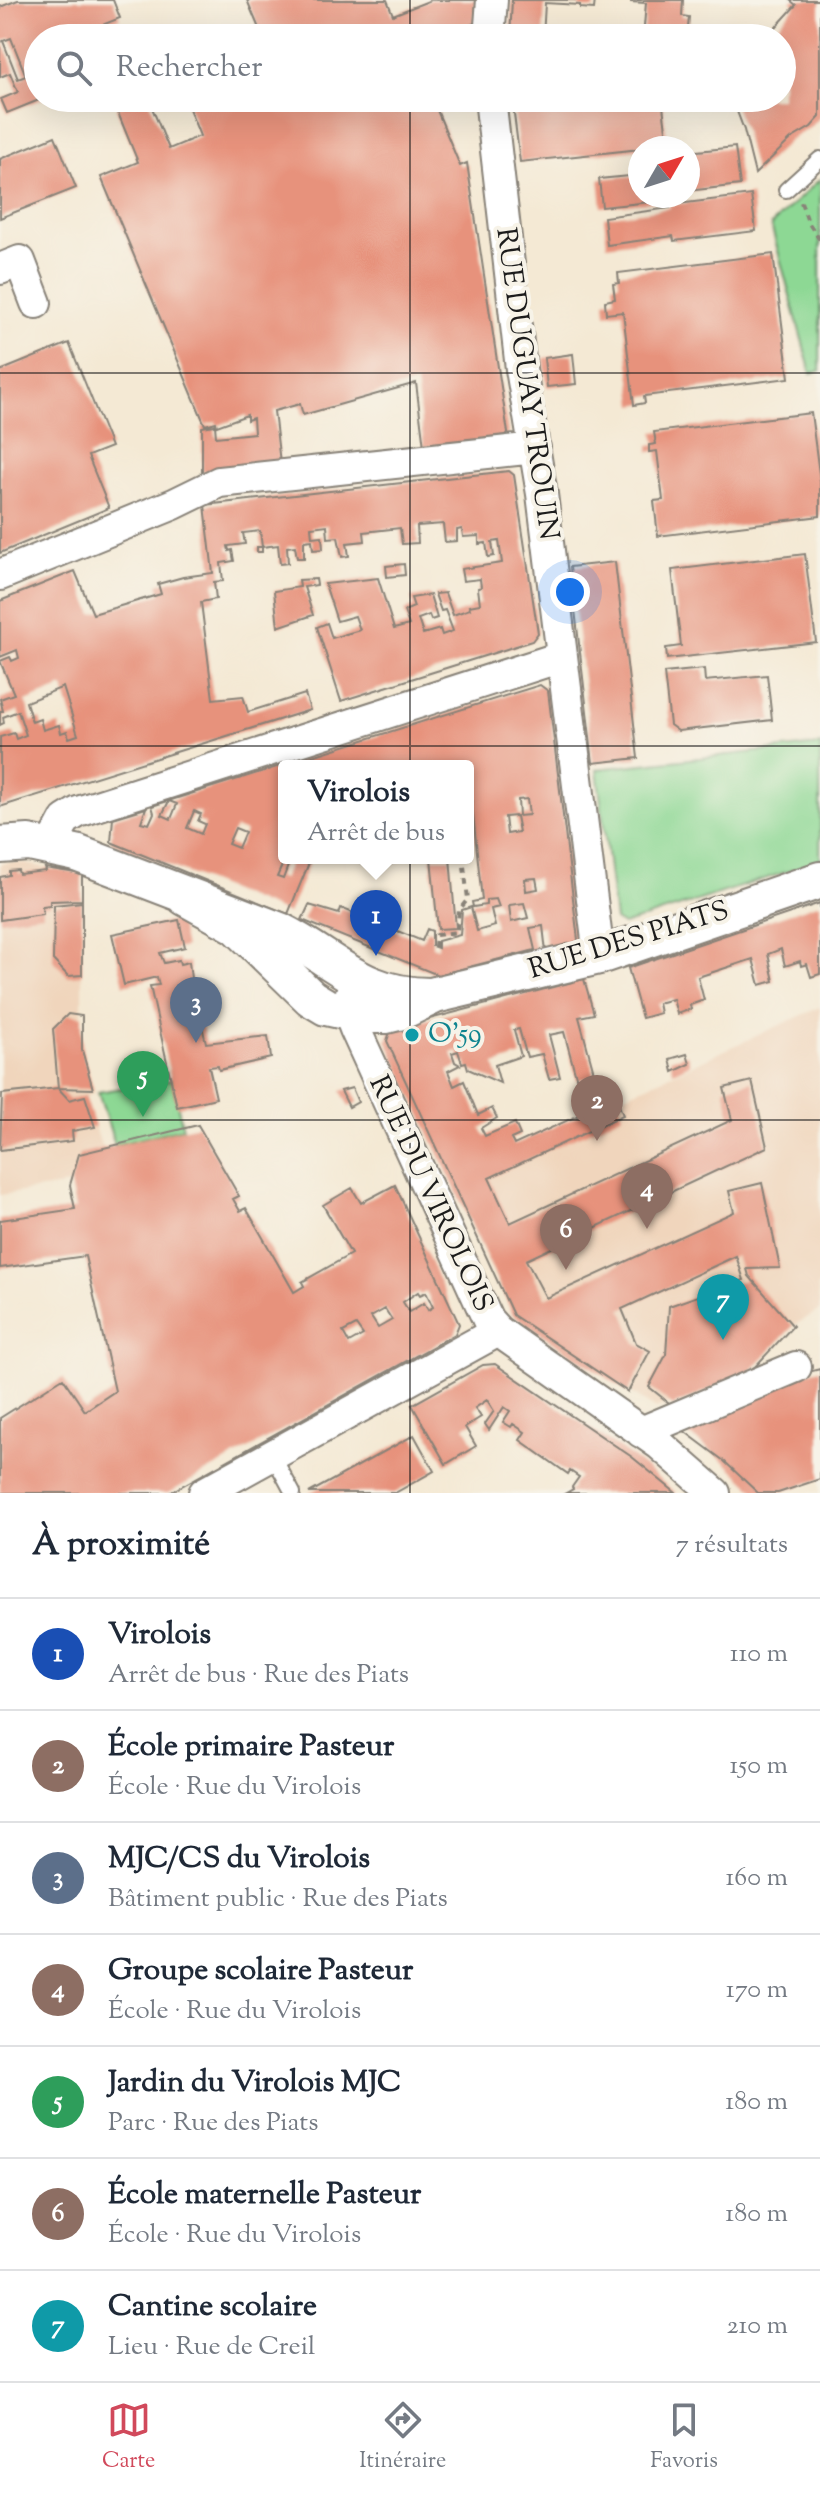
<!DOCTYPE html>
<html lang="fr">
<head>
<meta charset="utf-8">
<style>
	body { margin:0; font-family:"Sorts Mill Goudy",serif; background:#f6f6f7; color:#1f2937 }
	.compass { position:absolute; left:628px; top:136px; width:72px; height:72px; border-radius:50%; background:#fff; box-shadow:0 8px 32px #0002; rotate:51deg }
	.you { position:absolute; left:570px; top:592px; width:28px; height:28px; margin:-20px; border:6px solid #fff; border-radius:50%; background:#1a73e8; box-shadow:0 0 0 12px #1a73e833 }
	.badge { display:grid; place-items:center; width:52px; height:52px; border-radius:50%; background:#d1495b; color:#fff; font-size:26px; font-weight:700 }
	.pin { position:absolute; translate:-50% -66px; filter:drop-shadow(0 2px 4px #0008) }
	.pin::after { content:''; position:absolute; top:42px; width:28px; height:24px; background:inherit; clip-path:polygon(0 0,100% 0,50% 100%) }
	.popup { position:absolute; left:278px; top:760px; width:196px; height:104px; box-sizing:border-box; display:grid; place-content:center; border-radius:8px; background:#fff; filter:drop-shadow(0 2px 6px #0005); font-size:26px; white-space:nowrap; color:#747a83 }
	.popup b { font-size:30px; color:#1f2937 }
	.popup::after { content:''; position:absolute; left:50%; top:100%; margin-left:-16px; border:16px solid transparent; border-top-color:#fff }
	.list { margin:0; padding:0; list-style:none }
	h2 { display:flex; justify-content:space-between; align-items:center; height:104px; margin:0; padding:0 32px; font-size:34px }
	h2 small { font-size:26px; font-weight:400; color:#747a83 }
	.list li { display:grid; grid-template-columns:52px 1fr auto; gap:24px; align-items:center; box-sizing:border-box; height:112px; padding:0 32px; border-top:2px solid #e0e1e3 }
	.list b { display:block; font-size:30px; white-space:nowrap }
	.list p { margin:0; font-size:26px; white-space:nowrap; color:#747a83 }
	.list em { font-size:26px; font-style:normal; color:#747a83 }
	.icon { flex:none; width:44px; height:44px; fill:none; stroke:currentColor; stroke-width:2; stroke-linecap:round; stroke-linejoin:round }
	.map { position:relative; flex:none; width:820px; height:1493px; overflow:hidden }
	.search { position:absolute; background:#fff; box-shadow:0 8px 32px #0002; left:24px; right:24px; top:24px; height:88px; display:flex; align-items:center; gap:20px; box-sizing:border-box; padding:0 28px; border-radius:44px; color:#747a83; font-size:30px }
	.sheet { height:888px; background:#fff }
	nav { display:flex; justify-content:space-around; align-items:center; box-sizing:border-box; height:112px; border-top:2px solid #e0e1e3; background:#fff; font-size:22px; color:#747a83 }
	nav a { display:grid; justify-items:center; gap:4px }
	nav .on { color:#d1495b }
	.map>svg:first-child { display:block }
</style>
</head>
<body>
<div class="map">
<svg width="820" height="1493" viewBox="0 0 820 1493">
	<rect width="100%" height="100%" fill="#f7f3e8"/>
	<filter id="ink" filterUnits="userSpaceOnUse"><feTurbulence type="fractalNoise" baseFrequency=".0125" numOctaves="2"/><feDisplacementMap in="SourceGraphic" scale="16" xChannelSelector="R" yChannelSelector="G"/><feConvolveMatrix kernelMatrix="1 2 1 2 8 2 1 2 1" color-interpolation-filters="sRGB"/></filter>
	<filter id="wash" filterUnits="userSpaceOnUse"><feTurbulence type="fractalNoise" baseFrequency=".006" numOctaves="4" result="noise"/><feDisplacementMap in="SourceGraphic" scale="32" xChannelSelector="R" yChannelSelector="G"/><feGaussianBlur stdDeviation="1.8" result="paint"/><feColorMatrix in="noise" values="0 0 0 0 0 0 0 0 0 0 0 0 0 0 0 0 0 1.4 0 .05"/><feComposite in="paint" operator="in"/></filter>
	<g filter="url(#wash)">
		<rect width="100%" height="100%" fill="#f4e9d4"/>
		<path fill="#f0d5bc" d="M13,862L82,874V1050L95,1092L85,1097L102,1148L79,1154L70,1185L0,1195V864Z
			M820,1007V1284L817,1286L820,1310L793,1326L751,1371L656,1409L513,1315L449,1175Z"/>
		<path fill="#8dd894" stroke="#547a58" stroke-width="2" d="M820,179V371L811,373L771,225Z
			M820,745V861L623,925L615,920L597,769Z
			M171,1080L183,1128L115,1145L98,1092Z"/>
		<g id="blocks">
			<path fill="#e7927b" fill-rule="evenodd" d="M18,0H113L120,18L82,33L84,38H38V98H44L7,113L1,99L18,92L10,73L0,77V7ZM11,38L26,76L18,79L3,41Z
				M247,0H387L393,15L431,0H476L475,23L439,38H263Z
				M512,0H595L594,9L580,8V5L545,3L543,38H510Z
				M631,0H683L682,16L689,17L687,38H643L646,3L631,2Z
				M790,0H820V117L811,127L791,139L755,174L744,130L735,106L743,98H782V38H766L796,5Z
				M141,98H148L169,149L200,136L186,101L194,98H432L460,166L467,163L508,433L503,439L424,447L416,383L303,415L300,404L274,411L280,463L202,472V427L215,425L216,437L254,433L253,418L247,420V415L217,426L216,422L205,425L101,177L138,162L116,108Z
				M512,98H534L535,105L597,98H662L668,146L520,162Z
				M55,136L76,188L0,218V159Z
				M735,147L740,185L688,191V152Z
				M640,175V196H669L670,200L602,207L599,179Z
				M751,195L756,231L674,241L673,236L607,245L604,217L670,208L669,205Z
				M773,254L789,378L644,396L645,403L634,405L623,312L606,314L605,301L615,299L613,284L619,283L618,273Z
				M69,343L111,447L88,456L109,508L0,553V371Z
				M573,354L576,384L547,387L544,358Z
				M811,413L820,481V516L658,536L654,501L663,500L657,451L649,452V445L656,444L654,432Z
				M509,471L514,475L538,633L532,641L341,701L317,627L327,623L332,638L360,630L355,616L337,621L325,584L378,578L394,629L409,625L404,611L414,607L411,598L430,595L437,618L431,620L429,615L418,619L423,634L440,629L442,635L453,631L445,610L441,611L435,594L445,593L453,615L470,609L469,606L480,604L478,588L481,587L480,579L463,581L461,569L502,563L499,541L492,542L494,556L488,557L486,543L479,544V536L463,537L462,529L457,530V541L445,542L443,524L417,526L418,543L402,544L400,528L364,532L365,541L347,543L349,556L342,557L338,537L328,538L327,525L311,527L312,537L322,536L323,549L313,550L312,540L304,541V558H297L295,546L287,547L288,563L280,564L278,545L262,547V552H257V547H262L260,531L243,533L245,544L228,546L229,551L232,550L234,561L221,563L223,581L214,582L216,599L201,602L213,699L243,696L248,712L305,694L310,710L0,807V737L14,733L16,739L26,735L18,711L3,717L4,723L0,725V711H3L0,699L14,694L0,661L10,657L12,661L19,658L17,650L0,657V601L75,571L93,614L161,594L158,584L183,577L213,573L205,505ZM63,687L78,735L69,738L67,731L61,733L59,725L43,730L40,719L32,722L26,702Z
				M805,554L816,642L667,659L666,648L681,646L672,570Z
				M615,562L638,758L593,763L570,567Z
				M404,564L405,575L387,577L386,566Z
				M316,579L317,585L304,587L313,615L278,627L274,591L300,587L299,580Z
				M704,669L705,681L767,675L772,720L678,731L670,725L664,673Z
				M540,685L548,691L578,940L574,947L546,952L543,926L530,928L535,950L438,975L302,920L309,905L339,914L341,908L422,941L427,929L432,931V946L438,948V941L460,935L462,910L471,907L477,931L495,926L491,909L499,907L496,899L486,900V905L473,907L472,902L482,900L468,766H284V829L280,830L284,836V858H311L288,914L111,842L113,818L146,808L141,822L149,824L154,813L152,806ZM527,799L529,815L519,816L518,800ZM169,801L177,804L171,819L162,815ZM194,811L201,814L198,821L205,824L201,834L187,828ZM516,816L519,832L507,834L505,817ZM235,828L245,832L238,848L228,844ZM284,861L289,863L283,879L277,877ZM536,878L538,889L526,891L525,879ZM524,903L528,918L511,922L509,905Z
				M431,858H450L456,928L438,929Z
				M45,868L82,874V900L50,901V905L42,906L43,914L0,920V877L9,875V871L18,870L19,874L46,871Z
				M82,902V975L68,976L53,960L54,905Z
				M820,903V974L811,977L807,964L801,966L800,961L785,966L781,949L768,954L774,981L760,985L753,959L698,977L704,1000L690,1005L691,1009L677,1014L673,999L658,1003L660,1013L642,1018L628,968Z
				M179,920L185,947L160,953L164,963L179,960L180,964L189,962L193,995H195L206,1043L268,1036L271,1058L219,1070L218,1066L209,1067L216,1098L177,1107L150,986L159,985L157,977L124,985L112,934Z
				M584,979L594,1014L579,1017L595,1076L577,1080L564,1032L549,1035L560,1077L549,1079L542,1054L527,1057L519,1029L514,1030L521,1056L495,1065L500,1083L468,1069L466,1062L462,1063L458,1051L452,1053L455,1062L460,1065L448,1071L454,1086L464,1081L478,1115L492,1108L497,1118L481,1128L485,1136L515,1123L520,1135L511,1139L514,1145L616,1098L623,1115L489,1178L510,1223L732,1120L724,1088L752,1081L767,1147L526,1260L546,1298L734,1212L729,1191L762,1183L780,1268L747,1269L749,1276L793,1326L751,1371L673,1406L649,1387L666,1355L669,1306L744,1280L736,1256L622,1309L636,1343L650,1351L628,1392L513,1315L387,1041L391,1029Z
				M68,1014L82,1016V1050L93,1089L58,1088L53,1029Z
				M687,1054L690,1064L673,1072L670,1059Z
				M58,1088L69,1100L85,1096L95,1127L72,1131L73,1141L0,1150L2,1094Z
				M352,1088L358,1102L349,1107L341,1091Z
				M198,1125L239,1196L233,1199L240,1211L246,1208L294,1292L304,1286L302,1282L351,1254L323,1205L352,1188L361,1203L395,1185L459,1324L455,1334L169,1493H0V1418L63,1378L85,1411L115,1391L85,1256L0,1268V1220L75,1209L70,1185L79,1154ZM418,1292L420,1295L426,1292L433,1307L428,1310L424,1303L409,1312L403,1302ZM385,1309L392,1320L378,1328L371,1317ZM356,1325L363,1335L349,1343L343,1332Z
				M495,1364L632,1457L676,1493H566L573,1489L572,1487L579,1477L570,1471L568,1474L520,1440L525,1432L513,1424L511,1427L503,1422L510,1411L504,1407L489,1430L485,1424L494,1411L487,1400L475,1408L481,1417L465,1427L476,1446L446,1464L412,1405L483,1365Z
				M820,1369V1479L778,1493H758L724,1461L684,1431L796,1375Z
				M414,1435L434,1471L395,1493H309Z"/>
		</g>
	</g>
	<g filter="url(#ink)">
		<use href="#blocks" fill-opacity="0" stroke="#888278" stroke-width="2"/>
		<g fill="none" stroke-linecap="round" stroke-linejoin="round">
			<defs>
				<path id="service" d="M786,190L820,159
					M272,1454L293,1493"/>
				<path id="minor" d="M489,38L492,0
					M490,98L521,369L542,494L599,956
					M0,269L20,261L36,303
					M0,575L174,504L219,482L535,448
					M51,846L65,820L78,812L561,657
					M351,993L349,1013L355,1029L488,1320L498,1331L659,1444L715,1493
					M641,1432L796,1367
					M204,1493L498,1331"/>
				<path id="tertiary" d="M0,845L29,843L76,853L280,931C336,959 361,996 430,996
					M185,897L237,926L311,998L326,1007L362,1015H386L402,1011L435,995L599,956L820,880"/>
			</defs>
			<use href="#service" stroke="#888278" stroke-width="18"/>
			<use href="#minor" stroke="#888278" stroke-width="34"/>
			<use href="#tertiary" stroke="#888278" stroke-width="40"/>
			<path stroke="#888278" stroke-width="4" stroke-dasharray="6 6" stroke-linecap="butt" d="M801,202L808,222L820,240
				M435,947L436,935L457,932L459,910L468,899L463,858"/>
			<use href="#service" stroke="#fff" stroke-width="14"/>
			<use href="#minor" stroke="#fff" stroke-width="30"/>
			<use href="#tertiary" stroke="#fff" stroke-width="36"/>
		</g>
	</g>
	<path fill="none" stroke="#1c1c1c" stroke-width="2" stroke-opacity="0.55" d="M410,0V38M410,98V1493M0,373H820M0,746H820M0,1120H820"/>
	<circle fill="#0f9aa8" stroke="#f7f3e8" stroke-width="3" cx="412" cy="1035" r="8"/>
	<g text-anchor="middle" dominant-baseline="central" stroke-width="8" stroke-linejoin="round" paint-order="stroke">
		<g font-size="28" fill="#1c1c1c" stroke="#f7f3e8">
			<text transform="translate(526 384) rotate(82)">RUE DUGUAY TROUIN</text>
			<text transform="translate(629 941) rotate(-17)">RUE DES PIATS</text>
			<text transform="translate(430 1194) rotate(65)">RUE DU VIROLOIS</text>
		</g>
		<g font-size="28" fill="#0d838f" stroke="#f7f3e8" text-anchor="start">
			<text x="428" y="1035">O'59</text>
		</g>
	</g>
</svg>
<svg class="compass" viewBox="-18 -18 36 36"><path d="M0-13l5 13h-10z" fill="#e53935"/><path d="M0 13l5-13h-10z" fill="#747a83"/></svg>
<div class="you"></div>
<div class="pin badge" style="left:376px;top:956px;background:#1a4fb4">1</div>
<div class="popup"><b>Virolois</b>Arrêt de bus</div>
<div class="pin badge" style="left:597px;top:1141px;background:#8d6e63">2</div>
<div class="pin badge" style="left:196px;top:1043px;background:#5c6f8a">3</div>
<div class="pin badge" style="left:647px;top:1229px;background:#8d6e63">4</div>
<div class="pin badge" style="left:143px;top:1117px;background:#2e9e5b">5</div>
<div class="pin badge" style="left:566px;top:1270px;background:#8d6e63">6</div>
<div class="pin badge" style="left:723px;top:1340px;background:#0f9aa8">7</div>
<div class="search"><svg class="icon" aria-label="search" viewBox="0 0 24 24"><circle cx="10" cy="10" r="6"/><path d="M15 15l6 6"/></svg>Rechercher</div>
</div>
<section class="sheet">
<h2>À proximité<small>7 résultats</small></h2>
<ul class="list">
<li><span class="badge" style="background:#1a4fb4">1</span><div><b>Virolois</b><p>Arrêt de bus · Rue des Piats</p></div><em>110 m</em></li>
<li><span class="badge" style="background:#8d6e63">2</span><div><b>École primaire Pasteur</b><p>École · Rue du Virolois</p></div><em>150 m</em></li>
<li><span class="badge" style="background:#5c6f8a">3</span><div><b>MJC/CS du Virolois</b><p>Bâtiment public · Rue des Piats</p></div><em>160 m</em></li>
<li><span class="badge" style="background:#8d6e63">4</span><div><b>Groupe scolaire Pasteur</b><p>École · Rue du Virolois</p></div><em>170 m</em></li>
<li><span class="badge" style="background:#2e9e5b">5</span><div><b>Jardin du Virolois MJC</b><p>Parc · Rue des Piats</p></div><em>180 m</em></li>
<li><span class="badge" style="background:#8d6e63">6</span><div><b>École maternelle Pasteur</b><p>École · Rue du Virolois</p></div><em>180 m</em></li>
<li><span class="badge" style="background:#0f9aa8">7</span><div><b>Cantine scolaire</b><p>Lieu · Rue de Creil</p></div><em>210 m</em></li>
</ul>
</section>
<nav>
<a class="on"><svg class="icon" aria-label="map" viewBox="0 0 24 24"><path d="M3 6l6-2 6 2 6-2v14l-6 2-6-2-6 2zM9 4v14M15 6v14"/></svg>Carte</a>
<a><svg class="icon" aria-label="directions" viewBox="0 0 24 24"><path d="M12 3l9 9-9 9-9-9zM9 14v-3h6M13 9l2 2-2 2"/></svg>Itinéraire</a>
<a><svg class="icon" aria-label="saved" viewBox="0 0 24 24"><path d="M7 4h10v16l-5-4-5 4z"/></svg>Favoris</a>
</nav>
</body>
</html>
